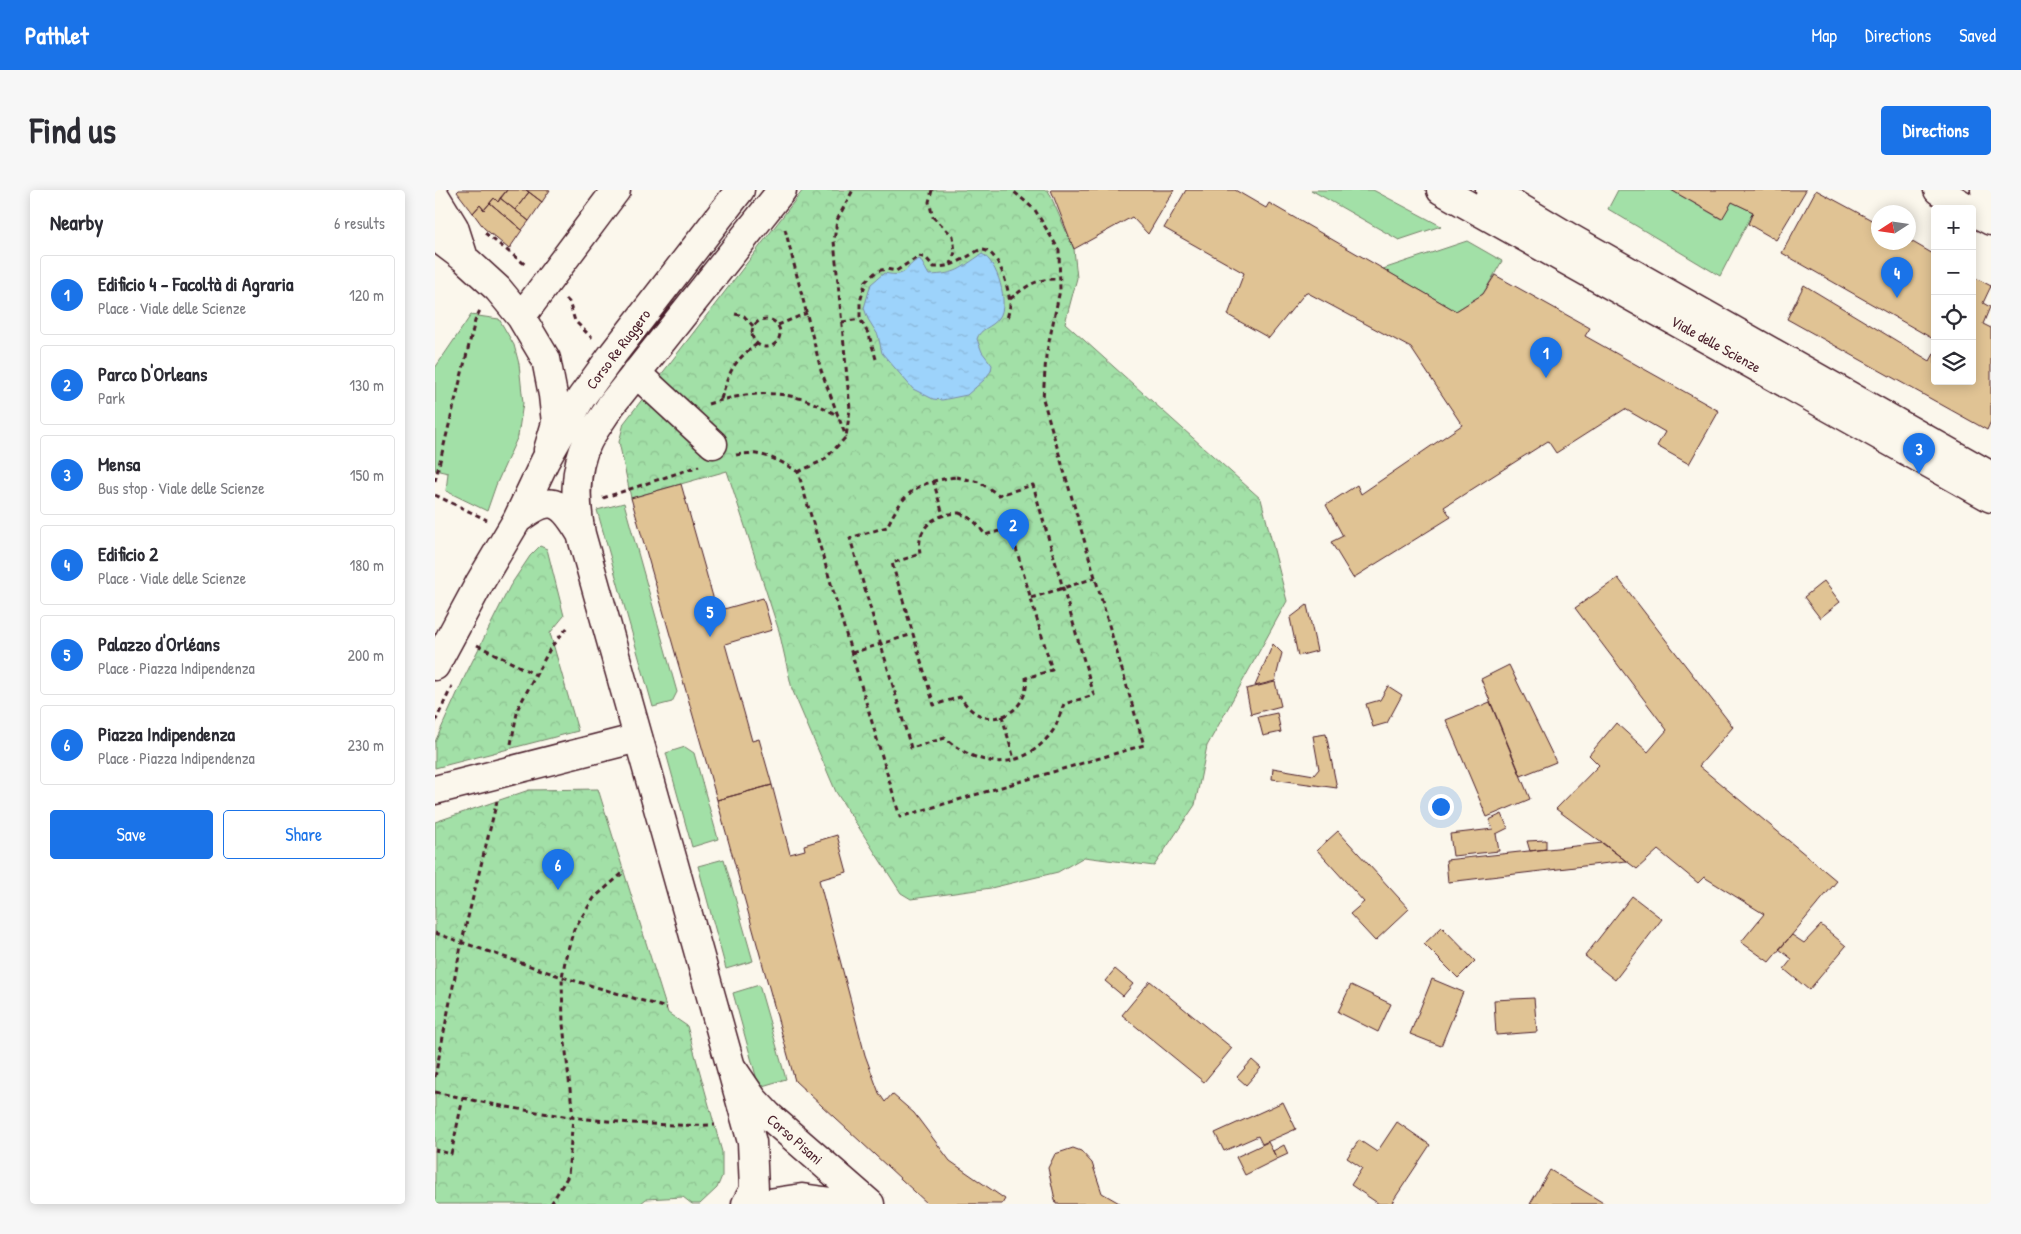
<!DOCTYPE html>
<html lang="en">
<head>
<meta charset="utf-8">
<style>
	body { margin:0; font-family:"Patrick Hand",sans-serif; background:#f7f7f7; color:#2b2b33 }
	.controls { position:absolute; right:15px; top:15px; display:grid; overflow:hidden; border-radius:5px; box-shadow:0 2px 12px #0003 }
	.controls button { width:45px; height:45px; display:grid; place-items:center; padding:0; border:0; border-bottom:1px solid #e1e1e2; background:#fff; color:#2b2b33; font:25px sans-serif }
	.compass { position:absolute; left:1436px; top:15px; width:45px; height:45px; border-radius:50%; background:#fff; box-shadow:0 2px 12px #0003; rotate:258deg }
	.you { position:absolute; left:1005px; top:616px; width:18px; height:18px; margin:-12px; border:4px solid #fff; border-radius:50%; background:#1a73e8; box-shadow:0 0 0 8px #1a73e833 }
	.badge { display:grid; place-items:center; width:32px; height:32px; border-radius:50%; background:#1a73e8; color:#fff; font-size:16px; font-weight:700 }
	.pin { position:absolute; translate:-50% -41px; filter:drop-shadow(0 1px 2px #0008) }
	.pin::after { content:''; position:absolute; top:26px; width:18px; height:15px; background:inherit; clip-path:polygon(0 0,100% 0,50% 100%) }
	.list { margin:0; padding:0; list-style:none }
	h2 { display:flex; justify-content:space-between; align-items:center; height:65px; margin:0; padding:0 20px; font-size:21px }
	h2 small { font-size:16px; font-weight:400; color:#7c7c81 }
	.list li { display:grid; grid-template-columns:32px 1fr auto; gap:15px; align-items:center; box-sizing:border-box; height:80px; margin:0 10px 10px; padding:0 10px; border:1px solid #e1e1e2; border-radius:5px }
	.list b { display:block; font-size:19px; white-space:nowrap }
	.list p { margin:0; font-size:16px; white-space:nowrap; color:#7c7c81 }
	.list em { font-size:16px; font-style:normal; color:#7c7c81 }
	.actions { display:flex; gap:10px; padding:15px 20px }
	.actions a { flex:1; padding:11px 0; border:1px solid #1a73e8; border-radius:5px; text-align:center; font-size:18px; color:#1a73e8 }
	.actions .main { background:#1a73e8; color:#fff }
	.icon { flex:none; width:28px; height:28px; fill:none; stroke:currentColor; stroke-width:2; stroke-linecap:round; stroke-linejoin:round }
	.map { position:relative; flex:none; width:1556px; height:1014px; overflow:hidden; border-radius:5px }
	header { display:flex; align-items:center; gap:30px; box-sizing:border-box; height:70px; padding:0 25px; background:#1a73e8; color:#fff }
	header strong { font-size:24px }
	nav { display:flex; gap:28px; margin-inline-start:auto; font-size:18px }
	.intro { display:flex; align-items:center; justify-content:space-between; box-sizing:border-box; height:120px; padding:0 30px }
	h1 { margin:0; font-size:35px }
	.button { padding:12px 22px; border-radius:5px; background:#1a73e8; color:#fff; font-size:18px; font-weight:700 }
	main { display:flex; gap:30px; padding:0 30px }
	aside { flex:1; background:#fff; border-radius:5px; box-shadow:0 2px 12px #0003 }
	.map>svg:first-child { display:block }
</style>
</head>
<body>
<header>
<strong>Pathlet</strong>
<nav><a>Map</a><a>Directions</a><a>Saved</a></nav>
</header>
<div class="intro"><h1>Find us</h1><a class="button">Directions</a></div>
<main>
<aside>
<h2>Nearby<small>6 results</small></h2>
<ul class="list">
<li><span class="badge">1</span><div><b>Edificio 4 - Facoltà di Agraria</b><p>Place · Viale delle Scienze</p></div><em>120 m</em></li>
<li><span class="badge">2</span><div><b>Parco D'Orleans</b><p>Park</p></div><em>130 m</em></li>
<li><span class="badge">3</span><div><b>Mensa</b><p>Bus stop · Viale delle Scienze</p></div><em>150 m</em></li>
<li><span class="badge">4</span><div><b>Edificio 2</b><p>Place · Viale delle Scienze</p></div><em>180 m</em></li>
<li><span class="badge">5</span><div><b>Palazzo d'Orléans</b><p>Place · Piazza Indipendenza</p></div><em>200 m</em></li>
<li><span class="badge">6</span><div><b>Piazza Indipendenza</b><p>Place · Piazza Indipendenza</p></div><em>230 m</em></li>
</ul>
<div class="actions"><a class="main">Save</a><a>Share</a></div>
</aside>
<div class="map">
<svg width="1556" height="1014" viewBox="0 0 1556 1014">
	<defs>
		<pattern id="park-crowns" width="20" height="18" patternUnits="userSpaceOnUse" patternTransform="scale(1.25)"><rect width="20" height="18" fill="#a2e0a7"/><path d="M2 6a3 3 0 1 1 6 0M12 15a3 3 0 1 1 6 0" fill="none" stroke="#8dc090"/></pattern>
		<pattern id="water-ripples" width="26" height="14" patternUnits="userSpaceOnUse" patternTransform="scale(1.25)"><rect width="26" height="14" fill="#9dd3fb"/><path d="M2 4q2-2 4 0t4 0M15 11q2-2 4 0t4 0" fill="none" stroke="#89b5d7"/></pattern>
	</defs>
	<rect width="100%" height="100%" fill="#fbf7ec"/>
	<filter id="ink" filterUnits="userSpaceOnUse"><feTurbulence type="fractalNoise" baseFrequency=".02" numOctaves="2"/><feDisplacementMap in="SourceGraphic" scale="10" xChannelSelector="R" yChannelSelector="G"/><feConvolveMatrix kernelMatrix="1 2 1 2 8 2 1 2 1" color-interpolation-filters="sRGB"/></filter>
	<g filter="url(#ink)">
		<path fill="#a2e0a7" stroke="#768069" d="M876,0H938L1006,36L964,50Z
			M1183,0H1236L1286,29L1297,12L1318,22L1285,86L1173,19Z
			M1032,51L1067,71L1048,104L1021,121L948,79Z
			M36,125L64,129L79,155L84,174L88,213L83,246L61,295L52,321L11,301L13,283L0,280V178Z
			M189,313L242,502L237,512L218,517L162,320Z
			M250,557L259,563L283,649L257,657L231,563Z
			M289,669L318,771L291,779L263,676Z
			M324,795L351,889L324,897L298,803Z"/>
		<path fill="url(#park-crowns)" stroke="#768069" d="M368,0H613L639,59L642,88L630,133L826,309L852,411L772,556L760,615L719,676L649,667L623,682L556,698L476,709L466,703L401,602L357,499L344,441L292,281L196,308L184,252L189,233Z
			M105,356L112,359L129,426L115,443L143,541L0,578V552L30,486L75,396L95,366Z
			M163,599L233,823L252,836L287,962V986L282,998L265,1014H257L248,1007L211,1009L205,1014H0V632L94,600Z"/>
		<path fill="url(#water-ripples)" stroke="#7c8ba8" d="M547,64C562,71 575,114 564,128C557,138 545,138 542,149L547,162L557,175L556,181L549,190L532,205L507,210L498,209L478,199L447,163L443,145L433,129L429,118L436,94L449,83C476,89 469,74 485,69L494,85C523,84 524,79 547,64Z"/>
		<path fill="#e0c394" stroke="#4a1f2b" d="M24,0H72L63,12L59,8L49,20L45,15L38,23L22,2Z
			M72,0H91L94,2L80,20L65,8Z
			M91,0H115L107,12Z
			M616,0H739L713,44L697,27L639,59Z
			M751,0H800L831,18L834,13L1021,121L1048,104L1060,85L1155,138L1150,146L1284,221L1254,274L1222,256L1230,242L1190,219L1121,263L1113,251L1009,317L1016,327L918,388L896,352L908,346L891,315L922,295L926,304L1027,235L976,158L871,102L834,148L793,125L809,83L729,38Z
			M1236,0H1371L1341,50L1313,34L1318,22L1297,12L1287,29Z
			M1381,0L1444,34V52H1474V50L1500,65V150L1347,63Z
			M94,2L107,12L94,31L80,20Z
			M59,8L63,12L65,8L94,31L87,40L55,13Z
			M55,13L87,40L74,59L49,38L38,23L45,15L49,20Z
			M1537,86L1556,96L1548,113L1555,117L1548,134L1556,138V231L1552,240L1352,129L1369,95L1495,171L1500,162V191H1537Z
			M246,294L282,421L328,408L337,440L290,454L317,551L324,549L337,595L282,610L196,308Z
			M1183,388L1298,537L1264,576L1402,691L1334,772L1306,752L1329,724L1269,687L1263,693L1223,660L1202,679L1121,619L1164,575L1154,565L1181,533L1213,562L1232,540L1140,418Z
			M1389,391L1405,412L1385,428L1369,407Z
			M872,415L882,461L863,466L855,428Z
			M838,454L847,463L840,491L820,496Z
			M1074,475L1121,572L1086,586L1046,489Z
			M840,492L846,516L816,524L811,499Z
			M953,496L967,505L952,533L938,537L931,514L945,510Z
			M1055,512L1095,609L1052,627L1011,530Z
			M842,523L846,542L828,546L823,527Z
			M891,544L902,598L837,589L838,578L879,585L884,579L878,546Z
			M337,595L355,664L370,660L369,655L402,645L412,682L384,690L430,865L444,903L450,912L457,904L479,923L515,971L570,1009L567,1014H493L360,891L282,610Z
			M1067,624L1073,638L1061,644L1064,661L1018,666L1015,644L1058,639L1054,630Z
			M903,641L974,719L940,751L915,724L929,712L882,660Z
			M1111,650V659L1095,661L1092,651Z
			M1168,653L1191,671L1013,692L1011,670Z
			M1197,706L1227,729L1180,790L1150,766Z
			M1386,735L1411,756L1374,800L1349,779L1357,769L1344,759L1357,745L1369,753Z
			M1007,737L1040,771L1023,788L989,754Z
			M680,779L698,794L688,806L670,791Z
			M997,789L1028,802L1006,856L975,844Z
			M715,791L797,858L769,892L687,825Z
			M916,795L956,814L943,842L903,822Z
			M1099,808L1102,842L1061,845L1059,810Z
			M817,870L826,878L811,895L802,887Z
			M848,912L861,939L827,954L823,946L789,961L780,943Z
			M962,932L995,955L956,1014H944L916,995L927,978L912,968L924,950L942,962Z
			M833,952L842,969L810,985L801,967Z
			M849,955L853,964L842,969L838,961Z
			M638,958L646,961L657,973L667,1003L686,1014H621L613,978L620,964Z
			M1115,980L1170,1014H1095Z"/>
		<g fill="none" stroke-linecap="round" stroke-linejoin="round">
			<defs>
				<path id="minor" d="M1006,0L1556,308
					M1055,0L1137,49L1556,286
					M1550,0L1556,6
					M0,6L19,37L29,68
					M0,46L29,68L63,99L86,127L111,169L118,205L121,233L113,260
					M86,127L181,0
					M201,183L278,254
					M0,600L203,548
					M299,881L318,909L334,926L435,1014
					M327,1014L367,1008L411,1014"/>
				<path id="major" d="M1503,0L1534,19
					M1537,21L1556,31
					M82,330C116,304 125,309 146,344
					M0,476L44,394L82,330L110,271L146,208L178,164L305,0
					M311,1014L319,1000L317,952L146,344C140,313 138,280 153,251C159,239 169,227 176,215L347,0"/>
			</defs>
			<use href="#minor" stroke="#4a1f2b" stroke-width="31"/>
			<use href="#major" stroke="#4a1f2b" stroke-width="31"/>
			<path stroke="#4a1f2b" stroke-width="3" stroke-dasharray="5 4" stroke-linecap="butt" d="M497,0L494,12L498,27L518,46L520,62L516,74
				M350,39L386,180L411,247
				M50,43L92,76
				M131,109L134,112L140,131L157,148
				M575,109C592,96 601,88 624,89
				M300,124L309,126L318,136
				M317 143a14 14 0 1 1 28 0a14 14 0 1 1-28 0Z
				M407,132L425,129
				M343,135L372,123
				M441,169L434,145L425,129V112L431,91L442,81L451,79L461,81L484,66L491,68L499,77C512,77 520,74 532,67C536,65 541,61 545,60C564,57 574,100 575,114C575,119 573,124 572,129
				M286,209C294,182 298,171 322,154
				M273,214C322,199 359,198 403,226
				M301,265C324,260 343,269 363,282L465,627L709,555L608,209L611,166L625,100L624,60L600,20L577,0
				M363,282L389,270L411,247L415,219L399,51L402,30L418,0
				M521,287L544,292L564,305L598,295L659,505L629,514C625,523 623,534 617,542C587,582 545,579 510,548L476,558L415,348L452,337C469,301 482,292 521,287Z
				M498,290L508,325
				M0,291L40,131L46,118
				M0,305L52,330
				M168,308L264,276
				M524,323C537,328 543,334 550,345L575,338L617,480L591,488C595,516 564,539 539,522C533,518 529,512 525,507L499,515L457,373L485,364C481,337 499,324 524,323Z
				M596,408L660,388
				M42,455L101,485
				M417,463L478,444
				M567,526L579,569
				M0,532L17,496
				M76,554L83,518L116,457L133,437
				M0,743L127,787L232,818
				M0,887L27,751L62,611
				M0,902L28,908L16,964L0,960
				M28,908C110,926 195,937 280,935
				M116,1014L133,986L138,927L128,834L127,787L131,766L139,739L159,708L190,681"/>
			<use href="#minor" stroke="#fbf7ec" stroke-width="28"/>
			<use href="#major" stroke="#fbf7ec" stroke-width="28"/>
		</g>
	</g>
	<g text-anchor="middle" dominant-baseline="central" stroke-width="4" stroke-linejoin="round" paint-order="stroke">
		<g font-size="15" fill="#4a1f2b" stroke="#fbf7ec">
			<text transform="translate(1281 154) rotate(29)">Viale delle Scienze</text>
			<text transform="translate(183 159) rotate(-53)">Corso Re Ruggero</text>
			<text transform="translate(360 949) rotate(41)">Corso Pisani</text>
		</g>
	</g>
</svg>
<div class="controls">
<button>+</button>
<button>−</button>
<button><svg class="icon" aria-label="locate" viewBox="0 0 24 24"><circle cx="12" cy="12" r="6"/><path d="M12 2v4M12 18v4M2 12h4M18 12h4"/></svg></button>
<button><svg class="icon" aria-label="layers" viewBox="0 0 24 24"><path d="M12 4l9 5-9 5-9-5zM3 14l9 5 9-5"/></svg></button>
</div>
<svg class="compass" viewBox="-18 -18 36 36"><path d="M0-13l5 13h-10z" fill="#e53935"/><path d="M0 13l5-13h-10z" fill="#7c7c81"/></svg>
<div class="you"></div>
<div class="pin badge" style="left:1111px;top:188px">1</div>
<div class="pin badge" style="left:578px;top:360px">2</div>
<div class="pin badge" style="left:1484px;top:284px">3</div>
<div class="pin badge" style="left:1462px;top:108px">4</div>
<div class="pin badge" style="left:275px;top:447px">5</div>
<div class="pin badge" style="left:123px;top:700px">6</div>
</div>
</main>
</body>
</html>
